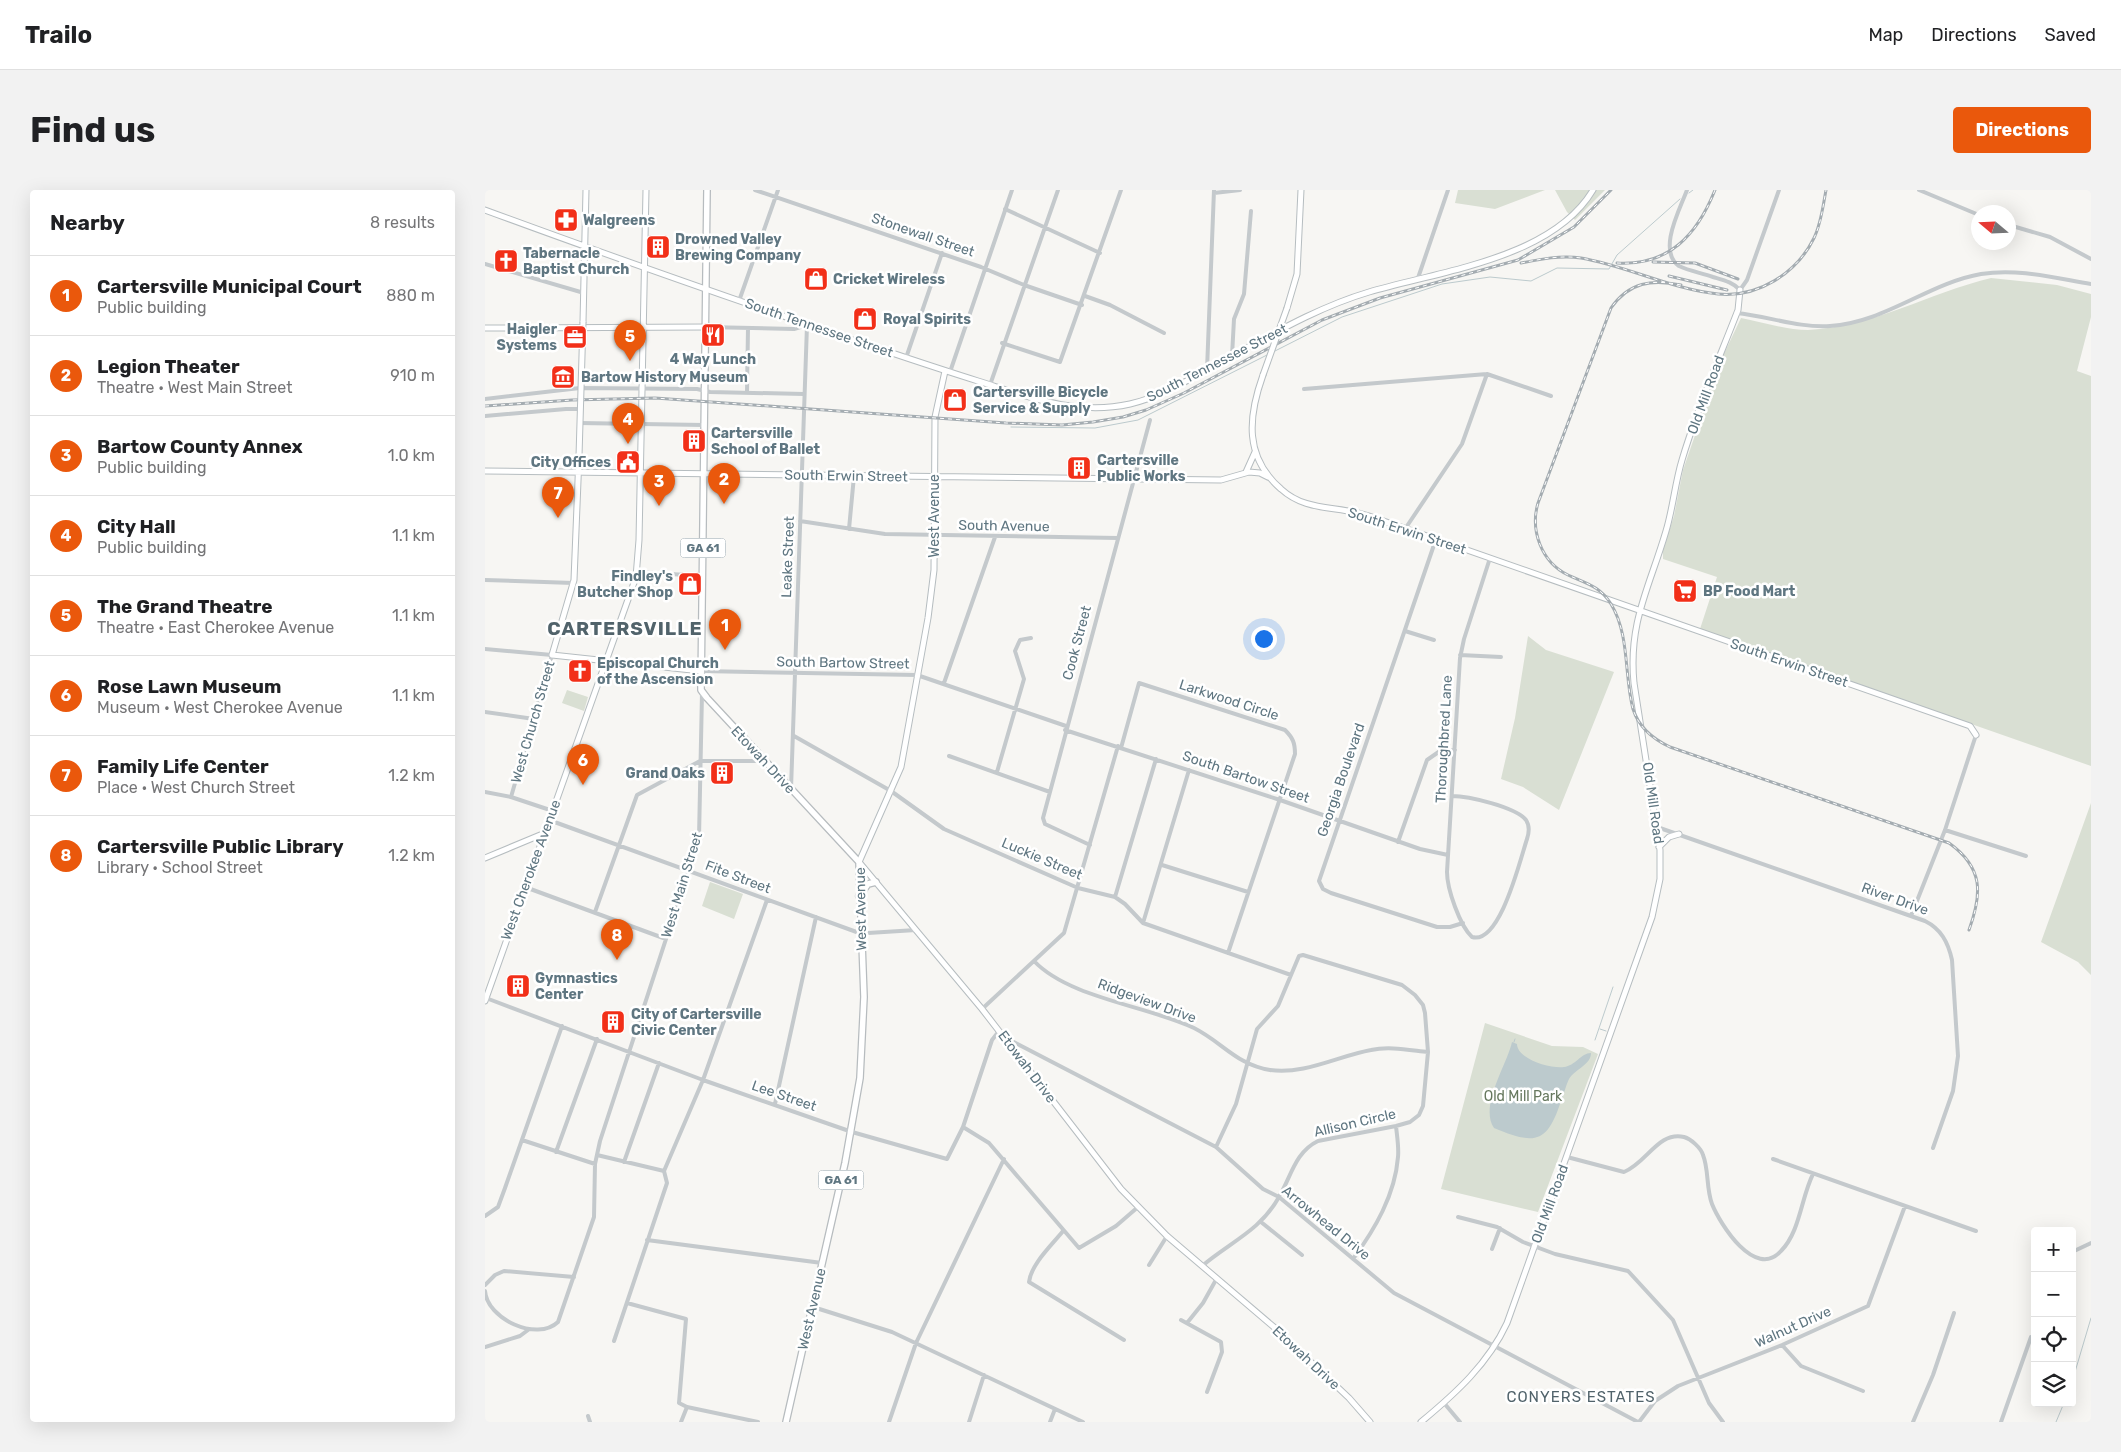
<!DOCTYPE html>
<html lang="en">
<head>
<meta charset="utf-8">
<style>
	body { margin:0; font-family:Rubik,sans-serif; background:#f2f2f2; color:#202124 }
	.controls { position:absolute; right:15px; bottom:15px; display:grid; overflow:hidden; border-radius:5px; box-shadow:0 5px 20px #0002 }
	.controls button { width:45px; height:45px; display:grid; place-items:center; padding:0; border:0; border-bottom:1px solid #e0e0e0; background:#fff; color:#202124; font:25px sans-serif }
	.compass { position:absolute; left:1486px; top:15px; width:45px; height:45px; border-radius:50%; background:#fff; box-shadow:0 5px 20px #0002; rotate:289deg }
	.you { position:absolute; left:778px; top:448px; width:18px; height:18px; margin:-12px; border:4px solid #fff; border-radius:50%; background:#1a73e8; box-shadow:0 0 0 8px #1a73e833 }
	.badge { display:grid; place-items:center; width:32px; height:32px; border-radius:50%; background:#ea580c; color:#fff; font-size:16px; font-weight:700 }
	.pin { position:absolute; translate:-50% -41px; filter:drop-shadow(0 1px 2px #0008) }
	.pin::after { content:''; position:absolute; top:26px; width:18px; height:15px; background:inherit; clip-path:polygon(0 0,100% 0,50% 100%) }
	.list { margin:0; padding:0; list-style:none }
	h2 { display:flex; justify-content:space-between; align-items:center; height:65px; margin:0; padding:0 20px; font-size:21px }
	h2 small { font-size:16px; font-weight:400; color:#757577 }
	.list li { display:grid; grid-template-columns:32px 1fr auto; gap:15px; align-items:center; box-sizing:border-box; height:80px; padding:0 20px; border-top:1px solid #e0e0e0 }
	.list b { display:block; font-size:19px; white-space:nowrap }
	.list p { margin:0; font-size:16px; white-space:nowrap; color:#757577 }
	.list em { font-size:16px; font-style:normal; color:#757577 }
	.icon { flex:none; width:28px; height:28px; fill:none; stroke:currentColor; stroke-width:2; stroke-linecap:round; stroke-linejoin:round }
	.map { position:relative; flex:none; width:1606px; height:1232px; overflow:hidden; border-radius:5px }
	header { display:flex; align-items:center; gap:30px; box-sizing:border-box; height:70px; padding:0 25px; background:#fff; border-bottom:1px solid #e0e0e0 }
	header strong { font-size:24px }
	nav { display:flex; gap:28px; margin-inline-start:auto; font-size:18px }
	.intro { display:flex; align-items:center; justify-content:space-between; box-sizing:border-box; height:120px; padding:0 30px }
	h1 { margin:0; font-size:35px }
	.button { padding:12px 22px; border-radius:5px; background:#ea580c; color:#fff; font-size:18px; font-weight:700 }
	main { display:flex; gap:30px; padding:0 30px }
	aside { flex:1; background:#fff; border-radius:5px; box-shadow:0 5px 20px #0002 }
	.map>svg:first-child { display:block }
</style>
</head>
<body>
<header>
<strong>Trailo</strong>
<nav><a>Map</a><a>Directions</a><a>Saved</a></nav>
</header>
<div class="intro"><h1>Find us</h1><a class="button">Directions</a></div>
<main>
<aside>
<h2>Nearby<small>8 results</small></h2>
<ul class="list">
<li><span class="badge">1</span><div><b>Cartersville Municipal Court</b><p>Public building</p></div><em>880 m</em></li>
<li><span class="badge">2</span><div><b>Legion Theater</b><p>Theatre · West Main Street</p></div><em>910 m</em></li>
<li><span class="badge">3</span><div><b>Bartow County Annex</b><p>Public building</p></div><em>1.0 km</em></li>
<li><span class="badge">4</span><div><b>City Hall</b><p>Public building</p></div><em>1.1 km</em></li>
<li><span class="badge">5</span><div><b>The Grand Theatre</b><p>Theatre · East Cherokee Avenue</p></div><em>1.1 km</em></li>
<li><span class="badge">6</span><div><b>Rose Lawn Museum</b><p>Museum · West Cherokee Avenue</p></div><em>1.1 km</em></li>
<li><span class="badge">7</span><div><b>Family Life Center</b><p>Place · West Church Street</p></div><em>1.2 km</em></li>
<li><span class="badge">8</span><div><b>Cartersville Public Library</b><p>Library · School Street</p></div><em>1.2 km</em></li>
</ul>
</aside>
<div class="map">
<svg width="1606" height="1232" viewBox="0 0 1606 1232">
	<rect width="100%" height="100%" fill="#f7f6f3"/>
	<path fill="#d9dfd3" d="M973,0H1060L1010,19L970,13Z
		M1070,0H1120L1090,30L1082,22Z
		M1506,88L1572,95L1606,104V127L1592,181L1606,186V576L1215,439L1232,387L1178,369V360L1189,326L1198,280L1236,170L1256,128C1277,132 1302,140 1323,140C1388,137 1444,103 1506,88Z
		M1043,446L1061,460L1129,482L1074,620L1038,597L1016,589L1030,528Z
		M82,500L103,507L99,521L77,513Z
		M1606,613V785L1593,772L1556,752Z
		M225,692L258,704L249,729L217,716Z
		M1000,833L1067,856L1098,857L1113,864L1053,1022L956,999Z"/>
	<path fill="#bccacd" d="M1027,852L1032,854C1032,869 1066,879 1079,877C1090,876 1096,863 1106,863C1106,875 1090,879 1084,889C1081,895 1079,904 1076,911C1062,954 1050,955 1009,938C994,916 1022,875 1027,852Z"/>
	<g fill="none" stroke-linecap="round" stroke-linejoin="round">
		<path stroke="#bccacd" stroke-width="1" d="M1204,3L1208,0
			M790,161L857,127L957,94L1005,87L1046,91L1072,78L1124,79L1132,65L1195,9
			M526,237L610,238L653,230L784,164
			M1115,839L1121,841
			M1110,850L1128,797
			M1029,852L1030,849
			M1587,1192L1606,1128
			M1571,1232L1579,1213"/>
		<defs>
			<path id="secondary" d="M0,20C122,65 245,108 368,150C410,164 451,178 493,191C544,207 591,226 645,214C676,207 705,189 732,174C781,148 830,118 884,102C954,81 1067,69 1108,0
				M802,118L812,84L816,0
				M98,132L101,0
				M0,138L220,137
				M460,181L450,227L449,380L443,428L416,577L374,672L497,819L636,999L682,1046L790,1138L864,1208L885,1232
				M778,185C763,227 759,267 796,299C819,320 845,316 873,323C889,327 905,334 922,339C1110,404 1297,471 1485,536L1491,545
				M94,266L89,390L67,465L216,481
				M0,281L736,290L764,282L775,283L783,287
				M761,282L770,262
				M1174,657L1184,647L1194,644
				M0,668L60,643
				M0,811L151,387L154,350L161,0
				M936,1232C971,1203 1003,1174 1022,1133L1167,727L1175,689V660L1149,493C1143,432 1165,396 1181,341C1188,318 1190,293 1197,270C1212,219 1234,169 1253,120L1255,100"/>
			<path id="primary" d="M222,0L216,500L222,508L374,672L379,807L375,888L360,973L301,1232
				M374,706L383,694L391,692"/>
		</defs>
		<use href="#secondary" stroke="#b6bdc0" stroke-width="7"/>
		<use href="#primary" stroke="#b7bcbf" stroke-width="8"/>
		<path stroke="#c4c9cc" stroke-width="4" d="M270,0L496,77L539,95L597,115
			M1202,0C1195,19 1172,61 1194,76C1204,81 1217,83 1228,87C1238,90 1248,92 1255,100L1262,90L1294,0
			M1434,0L1494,25
			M729,3L755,0
			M520,19L615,63
			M1524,35L1565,47L1606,69
			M0,74L99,103
			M933,88L963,0
			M600,106L625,115L679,143
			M254,111L293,0
			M1251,123C1283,126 1313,138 1345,136C1399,133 1444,93 1496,84C1533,78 1570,88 1606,94
			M220,137L309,139L322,135L306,599
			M517,153L575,172L636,0
			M747,166L749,129L759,104L766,21
			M421,168L457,63
			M722,180L729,0
			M465,182L527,0
			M505,195L573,0
			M819,199L1002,184L1066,206
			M262,202L263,138
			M0,209L95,198L212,199L225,202L319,204
			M0,226L81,219H94V221
			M94,233L219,235
			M315,331L400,344L633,348
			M364,339L369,286
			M920,339L977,254L1002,184
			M951,349L834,691L838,699L846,703L952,737H965L978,733
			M152,382L218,386
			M0,390L88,393
			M920,441L949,450
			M0,459L67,465L26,607
			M975,465L1016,467
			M216,481L432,485L581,536
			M459,493L510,347
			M0,522L49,529
			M580,540L795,610L935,659L963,665
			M309,546L406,601L459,639L593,698L630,707L640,714L658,733L806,785
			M636,558L654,493L800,540C808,548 810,553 810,564L743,763
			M464,566L565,602
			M512,582L539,489L530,461L535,450L546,448
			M0,602L26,607L68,621
			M967,606C983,606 1031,617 1041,630C1045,636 1044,643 1042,649C1035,670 1015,755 987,747C975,736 962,699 962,682L975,468L979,449L1005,368
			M64,630L377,744
			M1172,637L1440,731C1456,739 1463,752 1467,770L1473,866L1468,901L1448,958
			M1460,640L1541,666
			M913,652L942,570L955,561L970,560
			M605,655L560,634L558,628L665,230
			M677,675L763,702
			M40,697L181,749
			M630,707L671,569
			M110,722L152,605L215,571H280
			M1426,726L1460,640L1491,545
			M658,733L704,580
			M383,743L431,740
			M549,771C584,808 663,816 709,838C737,852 752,875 785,880C819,885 853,866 886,860C904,856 924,860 943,862
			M1,808L218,890L367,942L462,969L478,937L507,850L514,841
			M497,819L579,743L633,556
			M519,847L731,957L778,999L794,1007L909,1103L1153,1232
			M290,914L331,727
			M478,937L504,953L594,1058L631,1036L653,1017
			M37,950L110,974
			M71,962L112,849
			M112,965L179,981
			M1082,967L1139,982C1162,973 1173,941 1199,947C1206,949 1216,958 1218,965C1224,980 1221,998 1227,1014C1235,1034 1270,1090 1296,1061C1315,1042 1316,1008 1328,984
			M1288,969L1491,1041
			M139,972L174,873
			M0,1026L13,1017L20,998L77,836
			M973,1027L1012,1037L1038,1052L1070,1064L1143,1081L1188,1130L1224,1213L1238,1232
			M776,1032L817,1065
			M578,1041C567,1055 546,1074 544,1092L639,1150
			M162,1050L337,1073
			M1007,1059L1015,1038
			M1587,1062L1606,1053
			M868,1069C890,1039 910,1005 913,967C914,957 912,946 911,936
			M664,1075L682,1046
			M717,1076C745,1052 775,1041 794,1007C806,987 810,962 833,951L911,936L925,932L934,925L938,916L943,862L940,823L938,815L930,805L917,795L818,765L814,766L793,816L772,839L751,914L731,957
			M0,1095L10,1085L19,1081L89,1087
			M0,1101C2,1129 52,1152 73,1132L109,1027L110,974L115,951L214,648L217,503
			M142,1113L201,1129L194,1213L202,1217L273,1232
			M328,1117L407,1142L598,1232
			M696,1130L736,1152L737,1162L722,1202
			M702,1133L718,1113L732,1088
			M129,1151L182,993L179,981L218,890L282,710
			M1297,1155L1316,1176L1378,1201
			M0,1157L35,1146L43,1140
			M959,1213L975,1232
			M103,1226L105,1232
			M196,1232L202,1217
			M404,1232L431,1153L519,969
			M484,1232L499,1185
			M565,1232L570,1219
			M1154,1232L1170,1211L1193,1196L1297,1155L1383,1116L1420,1016
			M1428,1232L1448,1185L1469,1123
			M1516,1232L1546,1147"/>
		<use href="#secondary" stroke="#fff" stroke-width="5"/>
		<use href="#primary" stroke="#fff" stroke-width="5.5"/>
		<defs>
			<path id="rail" d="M1168,72L1210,73L1253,89
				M1036,73C1056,69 1076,65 1096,68C1142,76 1186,99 1233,104C1273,108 1312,83 1329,48C1336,34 1338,16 1341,0
				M1132,73C1184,76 1212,45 1230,0
				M1184,86L1242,100
				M1196,95C1167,89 1144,92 1126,118L1053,313C1045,340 1056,372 1083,385C1100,393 1115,396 1126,414C1145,445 1139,486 1148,519C1154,538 1168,549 1185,557L1464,653C1499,678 1497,704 1484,740
				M0,216L87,210L170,208L521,233L577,235L608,232L638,227L661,220L699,203L837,130L895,108L1033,70L1089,37L1126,0"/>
		</defs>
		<use href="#rail" stroke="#a4acb1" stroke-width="3"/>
		<use href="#rail" stroke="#fff" stroke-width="1" stroke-dasharray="4" stroke-linecap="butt"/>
		<defs>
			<path id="secondary-bridge" d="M778,185L802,118
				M94,266L98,132"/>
		</defs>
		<use href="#secondary-bridge" stroke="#b6bdc0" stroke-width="7" stroke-linecap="butt"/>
		<use href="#secondary-bridge" stroke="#fff" stroke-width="5"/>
	</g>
	<defs>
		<symbol id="pharmacy-square" viewBox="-11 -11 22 22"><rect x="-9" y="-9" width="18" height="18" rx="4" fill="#f22f18" stroke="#fff"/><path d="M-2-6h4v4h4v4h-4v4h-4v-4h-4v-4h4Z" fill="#fff"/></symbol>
		<symbol id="building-square" viewBox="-11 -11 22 22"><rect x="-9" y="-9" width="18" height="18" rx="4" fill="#f22f18" stroke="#fff"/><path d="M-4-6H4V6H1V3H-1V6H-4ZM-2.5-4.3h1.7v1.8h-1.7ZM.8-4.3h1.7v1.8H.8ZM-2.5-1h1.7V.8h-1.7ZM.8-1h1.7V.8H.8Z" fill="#fff"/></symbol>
		<symbol id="church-square" viewBox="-11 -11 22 22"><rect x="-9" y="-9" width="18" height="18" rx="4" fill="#f22f18" stroke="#fff"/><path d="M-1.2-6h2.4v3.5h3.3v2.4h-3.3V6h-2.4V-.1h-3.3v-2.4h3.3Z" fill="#fff"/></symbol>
		<symbol id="shop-square" viewBox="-11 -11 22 22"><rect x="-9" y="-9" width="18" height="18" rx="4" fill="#f22f18" stroke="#fff"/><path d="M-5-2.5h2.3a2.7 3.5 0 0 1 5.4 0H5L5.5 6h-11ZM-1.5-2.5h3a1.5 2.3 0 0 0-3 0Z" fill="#fff"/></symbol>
		<symbol id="restaurant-square" viewBox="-11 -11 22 22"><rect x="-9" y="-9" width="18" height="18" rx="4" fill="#f22f18" stroke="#fff"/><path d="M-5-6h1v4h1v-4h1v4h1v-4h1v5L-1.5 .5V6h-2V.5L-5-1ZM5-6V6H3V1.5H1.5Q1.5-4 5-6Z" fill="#fff"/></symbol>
		<symbol id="office-square" viewBox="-11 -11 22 22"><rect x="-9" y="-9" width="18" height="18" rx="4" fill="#f22f18" stroke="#fff"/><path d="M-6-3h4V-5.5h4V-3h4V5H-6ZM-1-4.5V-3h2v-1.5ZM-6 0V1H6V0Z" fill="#fff"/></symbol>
		<symbol id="museum-square" viewBox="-11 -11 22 22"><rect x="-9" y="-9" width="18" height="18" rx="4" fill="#f22f18" stroke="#fff"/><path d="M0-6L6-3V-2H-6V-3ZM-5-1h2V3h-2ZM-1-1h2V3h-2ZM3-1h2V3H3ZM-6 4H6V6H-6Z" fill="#fff"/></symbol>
		<symbol id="civic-square" viewBox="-11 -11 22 22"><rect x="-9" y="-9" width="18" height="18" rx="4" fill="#f22f18" stroke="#fff"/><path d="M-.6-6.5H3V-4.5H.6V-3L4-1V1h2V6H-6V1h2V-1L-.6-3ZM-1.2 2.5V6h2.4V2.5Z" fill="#fff"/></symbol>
		<symbol id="supermarket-square" viewBox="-11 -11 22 22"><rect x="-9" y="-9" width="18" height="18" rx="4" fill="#f22f18" stroke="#fff"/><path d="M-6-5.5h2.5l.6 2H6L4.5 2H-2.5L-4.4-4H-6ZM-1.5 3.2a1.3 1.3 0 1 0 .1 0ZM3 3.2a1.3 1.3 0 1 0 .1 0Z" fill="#fff"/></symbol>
	</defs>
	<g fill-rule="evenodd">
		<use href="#pharmacy-square" x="67" y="16" width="28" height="28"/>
		<use href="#building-square" x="159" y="43" width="28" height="28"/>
		<use href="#church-square" x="7" y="57" width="28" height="28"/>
		<use href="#shop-square" x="317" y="75" width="28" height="28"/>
		<use href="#shop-square" x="366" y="115" width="28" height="28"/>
		<use href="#restaurant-square" x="214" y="131" width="28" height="28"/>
		<use href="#office-square" x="76" y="133" width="28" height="28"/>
		<use href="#museum-square" x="64" y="173" width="28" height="28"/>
		<use href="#shop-square" x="456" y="196" width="28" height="28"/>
		<use href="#building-square" x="195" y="237" width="28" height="28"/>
		<use href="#civic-square" x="129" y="258" width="28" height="28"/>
		<use href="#building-square" x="580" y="264" width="28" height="28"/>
		<use href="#shop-square" x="191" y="380" width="28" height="28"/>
		<use href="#supermarket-square" x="1186" y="387" width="28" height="28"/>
		<use href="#church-square" x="81" y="467" width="28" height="28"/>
		<use href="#building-square" x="223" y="569" width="28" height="28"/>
		<use href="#building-square" x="19" y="782" width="28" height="28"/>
		<use href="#building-square" x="114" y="818" width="28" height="28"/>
	</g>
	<g text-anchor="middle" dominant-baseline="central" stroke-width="5" stroke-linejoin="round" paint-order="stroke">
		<g fill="#fff" stroke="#8f9fa7" stroke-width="1">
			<rect x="195.5" y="348.5" width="45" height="19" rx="4"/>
			<rect x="333.5" y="980.5" width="45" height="19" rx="4"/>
		</g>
		<g font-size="12" font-weight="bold" fill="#5f7681">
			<text x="218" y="358">GA 61</text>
			<text x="356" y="990">GA 61</text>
		</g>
		<g font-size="14" font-weight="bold" fill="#5f7681" stroke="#fff" text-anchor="start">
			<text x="98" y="30">Walgreens</text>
			<text x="190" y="49">Drowned Valley<tspan x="190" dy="16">Brewing Company</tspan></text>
			<text x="38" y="63">Tabernacle<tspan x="38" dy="16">Baptist Church</tspan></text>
			<text x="348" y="89">Cricket Wireless</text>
			<text x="398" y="129">Royal Spirits</text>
			<text x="72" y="139" text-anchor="end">Haigler<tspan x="72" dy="16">Systems</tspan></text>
			<text x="228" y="169" text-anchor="middle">4 Way Lunch</text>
			<text x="96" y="187">Bartow History Museum</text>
			<text x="488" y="202">Cartersville Bicycle<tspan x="488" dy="16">Service &amp; Supply</tspan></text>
			<text x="226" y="243">Cartersville<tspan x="226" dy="16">School of Ballet</tspan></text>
			<text x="612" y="270">Cartersville<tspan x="612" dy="16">Public Works</tspan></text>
			<text x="126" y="272" text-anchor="end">City Offices</text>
			<text x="188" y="386" text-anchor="end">Findley's<tspan x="188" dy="16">Butcher Shop</tspan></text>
			<text x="1218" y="401">BP Food Mart</text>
			<text x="112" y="473">Episcopal Church<tspan x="112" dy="16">of the Ascension</tspan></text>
			<text x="220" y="583" text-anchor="end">Grand Oaks</text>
			<text x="50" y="788">Gymnastics<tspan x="50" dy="16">Center</tspan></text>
			<text x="146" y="824">City of Cartersville<tspan x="146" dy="16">Civic Center</tspan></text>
		</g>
		<g font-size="14" fill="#5f7681" stroke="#fff">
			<text transform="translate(438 45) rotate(19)">Stonewall Street</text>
			<text transform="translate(334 138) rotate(19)">South Tennessee Street</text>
			<text transform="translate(732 173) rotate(-27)">South Tennessee Street</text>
			<text transform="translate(1221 205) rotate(-70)">Old Mill Road</text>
			<text transform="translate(361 286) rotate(1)">South Erwin Street</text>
			<text transform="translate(449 326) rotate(-90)">West Avenue</text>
			<text transform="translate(519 336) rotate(1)">South Avenue</text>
			<text transform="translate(922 341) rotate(18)">South Erwin Street</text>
			<text transform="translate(303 367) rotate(-88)">Leake Street</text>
			<text transform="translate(592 453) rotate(-75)">Cook Street</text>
			<text transform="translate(358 473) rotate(1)">South Bartow Street</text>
			<text transform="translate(1304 473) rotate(19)">South Erwin Street</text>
			<text transform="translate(744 510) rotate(18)">Larkwood Circle</text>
			<text transform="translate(48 532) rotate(-74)">West Church Street</text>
			<text transform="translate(959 549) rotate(-87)">Thoroughbred Lane</text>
			<text transform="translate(278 570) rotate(47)">Etowah Drive</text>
			<text transform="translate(761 587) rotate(19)">South Bartow Street</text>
			<text transform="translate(856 590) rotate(-71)">Georgia Boulevard</text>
			<text transform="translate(1168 613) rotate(82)">Old Mill Road</text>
			<text transform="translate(557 669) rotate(23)">Luckie Street</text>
			<text transform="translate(46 680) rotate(-70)">West Cherokee Avenue</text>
			<text transform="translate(253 687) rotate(21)">Fite Street</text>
			<text transform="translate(197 695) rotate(-73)">West Main Street</text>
			<text transform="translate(1410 709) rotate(20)">River Drive</text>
			<text transform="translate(376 719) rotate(-91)">West Avenue</text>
			<text transform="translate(662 811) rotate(20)">Ridgeview Drive</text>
			<text transform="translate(542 877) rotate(53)">Etowah Drive</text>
			<text transform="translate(299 906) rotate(19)">Lee Street</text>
			<text transform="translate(870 933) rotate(-13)">Allison Circle</text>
			<text transform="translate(1065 1014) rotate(-70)">Old Mill Road</text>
			<text transform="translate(841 1033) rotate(39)">Arrowhead Drive</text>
			<text transform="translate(327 1119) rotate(-77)">West Avenue</text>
			<text transform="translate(1308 1137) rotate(-24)">Walnut Drive</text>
			<text transform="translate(821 1168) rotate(43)">Etowah Drive</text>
		</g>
		<g font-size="14" fill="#66785e" stroke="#fff">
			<text x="1038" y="906">Old Mill Park</text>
		</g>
		<g font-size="15" letter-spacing="1" fill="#51636b" stroke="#fff">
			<text x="1096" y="1207">CONYERS ESTATES</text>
		</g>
		<g font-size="19" font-weight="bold" letter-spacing="1" fill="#51636b" stroke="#fff">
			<text x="140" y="438">CARTERSVILLE</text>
		</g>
	</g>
</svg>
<div class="controls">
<button>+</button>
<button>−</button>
<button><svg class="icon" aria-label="locate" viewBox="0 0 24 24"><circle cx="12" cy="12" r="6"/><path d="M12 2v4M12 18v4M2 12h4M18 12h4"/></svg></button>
<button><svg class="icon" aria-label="layers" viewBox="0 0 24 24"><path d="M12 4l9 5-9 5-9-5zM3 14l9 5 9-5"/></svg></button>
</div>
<svg class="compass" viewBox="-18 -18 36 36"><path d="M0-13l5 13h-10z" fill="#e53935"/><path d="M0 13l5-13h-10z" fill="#757577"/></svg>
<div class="you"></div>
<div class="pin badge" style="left:240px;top:460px">1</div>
<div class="pin badge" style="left:239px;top:314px">2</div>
<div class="pin badge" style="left:174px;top:316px">3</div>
<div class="pin badge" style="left:143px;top:254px">4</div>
<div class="pin badge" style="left:145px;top:171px">5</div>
<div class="pin badge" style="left:98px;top:595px">6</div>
<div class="pin badge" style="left:73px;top:328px">7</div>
<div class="pin badge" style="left:132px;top:770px">8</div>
</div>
</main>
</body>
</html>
